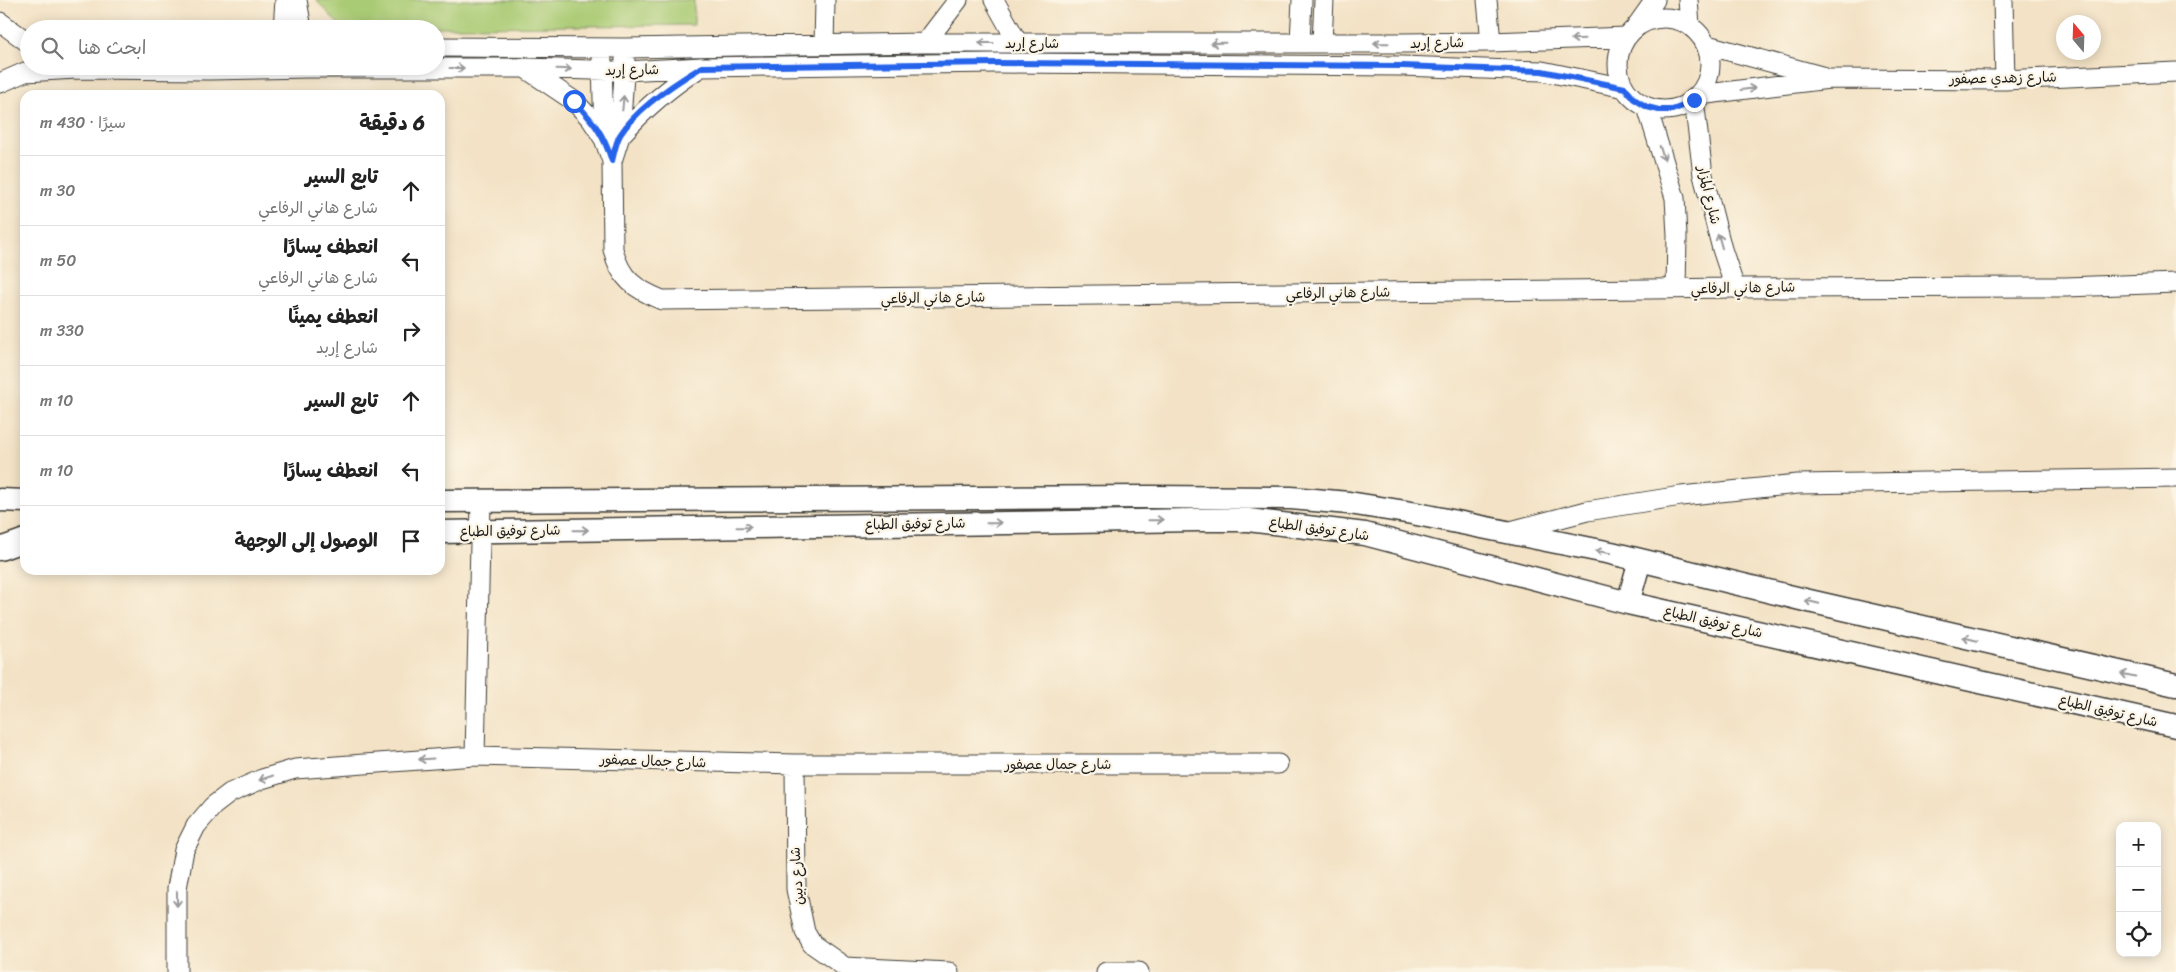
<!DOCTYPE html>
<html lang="ar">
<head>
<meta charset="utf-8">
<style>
	body { margin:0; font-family:Sriracha,"Playpen Sans Arabic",sans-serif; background:#f2f2f2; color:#222; direction:rtl }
	.controls { position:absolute; right:15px; bottom:15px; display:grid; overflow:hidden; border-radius:10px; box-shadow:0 2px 12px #0003 }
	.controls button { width:45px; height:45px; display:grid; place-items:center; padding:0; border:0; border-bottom:1px solid #e0e0e0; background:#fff; color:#222; font:25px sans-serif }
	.compass { position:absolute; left:2056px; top:15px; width:45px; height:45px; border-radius:50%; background:#fff; box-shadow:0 2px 12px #0003; rotate:341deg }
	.stop { position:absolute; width:15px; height:15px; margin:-11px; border:4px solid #2563eb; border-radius:50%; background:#fff }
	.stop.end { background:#2563eb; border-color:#fff; box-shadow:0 1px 5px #0008 }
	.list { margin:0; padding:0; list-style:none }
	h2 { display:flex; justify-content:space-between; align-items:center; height:65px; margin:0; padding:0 20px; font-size:21px }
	h2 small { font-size:16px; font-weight:400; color:#767676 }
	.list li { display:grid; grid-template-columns:32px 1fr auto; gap:15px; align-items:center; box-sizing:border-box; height:70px; padding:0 20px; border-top:1px solid #e0e0e0 }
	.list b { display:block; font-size:19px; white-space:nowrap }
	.list p { margin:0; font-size:16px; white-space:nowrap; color:#767676 }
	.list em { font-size:16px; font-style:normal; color:#767676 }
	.icon { flex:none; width:28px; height:28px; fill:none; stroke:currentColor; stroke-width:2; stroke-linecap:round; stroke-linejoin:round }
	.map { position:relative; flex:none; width:2176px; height:972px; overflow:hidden; direction:ltr }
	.search { position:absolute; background:#fff; box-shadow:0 2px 12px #0003; left:20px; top:20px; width:425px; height:55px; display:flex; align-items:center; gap:12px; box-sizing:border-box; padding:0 18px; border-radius:28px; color:#767676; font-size:19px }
	.panel { position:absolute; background:#fff; box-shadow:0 2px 12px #0003; left:20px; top:90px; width:425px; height:485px; border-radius:15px; direction:rtl }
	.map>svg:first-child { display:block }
</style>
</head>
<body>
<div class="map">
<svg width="2176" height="972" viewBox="0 0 2176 972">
	<rect width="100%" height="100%" fill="#fcf5e5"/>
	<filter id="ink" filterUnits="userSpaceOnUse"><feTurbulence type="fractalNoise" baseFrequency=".02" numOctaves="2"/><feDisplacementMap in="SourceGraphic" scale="10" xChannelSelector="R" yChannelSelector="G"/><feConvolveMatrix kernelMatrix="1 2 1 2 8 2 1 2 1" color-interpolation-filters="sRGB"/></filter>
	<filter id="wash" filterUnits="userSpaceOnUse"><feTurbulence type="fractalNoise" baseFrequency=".0096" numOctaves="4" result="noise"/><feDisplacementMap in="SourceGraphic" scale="20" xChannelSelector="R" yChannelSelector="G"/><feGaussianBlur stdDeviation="1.12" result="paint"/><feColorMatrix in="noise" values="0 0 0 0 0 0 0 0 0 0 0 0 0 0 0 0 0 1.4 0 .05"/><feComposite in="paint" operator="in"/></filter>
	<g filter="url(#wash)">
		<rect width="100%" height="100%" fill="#f3e2c5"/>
		<path fill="#aacb74" stroke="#637448" d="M316,0H694V25L342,28Z"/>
	</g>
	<g filter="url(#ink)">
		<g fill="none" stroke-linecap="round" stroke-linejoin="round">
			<defs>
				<path id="minor" d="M297,0L302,29
					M994,0L1018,43
					M1487,0L1491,42
					M1688,0L1690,25
					M2003,0L2005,80
					M1618 64a46 46 0 1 1 92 0a46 46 0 1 1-92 0Z
					M0,22L29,43
					M1635,28L1655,0
					M283,29L285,0
					M1300,42L1302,0
					M1322,42L1324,0
					M925,43L958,0
					M824,45L825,0
					M1707,45L1821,76
					M436,47L625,48L925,43H1402L1491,42L1627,37
					M602,60L604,139
					M525,68L574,101L591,119L604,139L612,161L613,249C620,279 635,289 662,300L1735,288L2066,287L2176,283
					M0,83L25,72L76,69L210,70L306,68H525L625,71L702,67L996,63L1402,66L1542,71L1625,88
					M1699,95L1829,79L2005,80L2176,72
					M1694,100L1703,175L1722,249L1735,288
					M1647,107L1675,198L1677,236L1676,289
					M620,136C645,108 669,87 701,67
					M612,161L620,136L625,59
					M1507,532L1587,511L1681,496L1798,484L2176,478
					M475,756L481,501
					M795,764L796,889L805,932L812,944L845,967L949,972
					M177,972V888L184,850L196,826L213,806L230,793L262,779L295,769L475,756L795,764H1278
					M1106,972H1139"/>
				<path id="tertiary" d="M0,500L25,501
					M440,501L1149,497L1291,498L1349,503L1412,513L1611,553L1809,601L2176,685
					M440,532L1197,520H1248L1365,534L1628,603L2176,726
					M0,549L25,540
					M1628,603L1640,560"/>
			</defs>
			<use href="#minor" stroke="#3c3a35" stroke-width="21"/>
			<use href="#tertiary" stroke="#3c3a35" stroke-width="25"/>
			<use href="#minor" stroke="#fff" stroke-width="19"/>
			<use href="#tertiary" stroke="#fff" stroke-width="22"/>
		</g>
		<defs><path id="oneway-shaft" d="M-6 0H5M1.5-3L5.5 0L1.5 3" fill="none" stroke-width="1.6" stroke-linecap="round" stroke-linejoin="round" transform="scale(1.25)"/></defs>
		<g stroke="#999">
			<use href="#oneway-shaft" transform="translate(1578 39) rotate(178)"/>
			<use href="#oneway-shaft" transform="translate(986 43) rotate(-180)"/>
			<use href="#oneway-shaft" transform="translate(1218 43) rotate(179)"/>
			<use href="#oneway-shaft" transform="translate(1381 43) rotate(-179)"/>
			<use href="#oneway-shaft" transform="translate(457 68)"/>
			<use href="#oneway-shaft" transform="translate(564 69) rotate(2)"/>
			<use href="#oneway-shaft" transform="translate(1748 89) rotate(-7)"/>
			<use href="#oneway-shaft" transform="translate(623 103) rotate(-85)"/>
			<use href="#oneway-shaft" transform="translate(1662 153) rotate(72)"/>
			<use href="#oneway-shaft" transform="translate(1720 241) rotate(-106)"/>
			<use href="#oneway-shaft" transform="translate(1156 520) rotate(-1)"/>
			<use href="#oneway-shaft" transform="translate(994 523) rotate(-1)"/>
			<use href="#oneway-shaft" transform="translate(744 527) rotate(-1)"/>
			<use href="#oneway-shaft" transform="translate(581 530) rotate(-1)"/>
			<use href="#oneway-shaft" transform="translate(1603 552) rotate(-170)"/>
			<use href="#oneway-shaft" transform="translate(1812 602) rotate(-167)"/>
			<use href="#oneway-shaft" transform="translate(1970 639) rotate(-167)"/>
			<use href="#oneway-shaft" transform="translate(2128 675) rotate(-168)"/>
			<use href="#oneway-shaft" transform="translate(426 759) rotate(176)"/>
			<use href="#oneway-shaft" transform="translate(266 778) rotate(161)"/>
			<use href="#oneway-shaft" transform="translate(177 899) rotate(90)"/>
		</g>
	</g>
	<g fill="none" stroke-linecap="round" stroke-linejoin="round" filter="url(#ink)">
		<path stroke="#2563eb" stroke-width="6" d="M574,101C594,122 603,133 612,161C614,153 616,142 620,135C637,108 675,83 702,67L996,63L1402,66L1542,71L1625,88L1634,99L1647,107L1659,110H1672L1683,106L1694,100"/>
	</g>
	<g text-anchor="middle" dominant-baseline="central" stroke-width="4.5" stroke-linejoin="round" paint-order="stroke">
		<g font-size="14" fill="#1c1c1c" stroke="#fcf5e5">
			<text x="1032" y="43">شارع إربد</text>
			<text transform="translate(1437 43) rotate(-1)">شارع إربد</text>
			<text transform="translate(632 70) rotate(-1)">شارع إربد</text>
			<text transform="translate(2003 78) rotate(-1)">شارع زهدي عصفور</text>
			<text transform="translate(1709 195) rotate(77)">شارع المزار</text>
			<text transform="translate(1743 288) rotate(-1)">شارع هاني الرفاعي</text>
			<text transform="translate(1338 293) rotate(-1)">شارع هاني الرفاعي</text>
			<text transform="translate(933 298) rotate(-1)">شارع هاني الرفاعي</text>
			<text transform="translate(915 524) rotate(-1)">شارع توفيق الطباع</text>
			<text transform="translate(1319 529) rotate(8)">شارع توفيق الطباع</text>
			<text transform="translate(510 531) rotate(-1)">شارع توفيق الطباع</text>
			<text transform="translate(1713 622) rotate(13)">شارع توفيق الطباع</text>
			<text transform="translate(2108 711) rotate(13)">شارع توفيق الطباع</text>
			<text transform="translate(653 761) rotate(2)">شارع جمال عصفور</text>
			<text x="1058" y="764">شارع جمال عصفور</text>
			<text transform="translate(797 876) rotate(-94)">شارع دبين</text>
		</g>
	</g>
</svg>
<div class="controls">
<button>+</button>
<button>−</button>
<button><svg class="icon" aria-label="locate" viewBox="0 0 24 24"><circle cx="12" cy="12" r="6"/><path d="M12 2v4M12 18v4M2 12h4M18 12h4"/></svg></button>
</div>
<svg class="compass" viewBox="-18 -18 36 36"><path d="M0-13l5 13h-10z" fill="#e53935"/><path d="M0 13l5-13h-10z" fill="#767676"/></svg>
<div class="stop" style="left:574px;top:101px"></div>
<div class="stop end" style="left:1694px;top:100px"></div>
<div class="search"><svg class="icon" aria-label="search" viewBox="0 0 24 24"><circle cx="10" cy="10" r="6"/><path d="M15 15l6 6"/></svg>ابحث هنا</div>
<section class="panel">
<h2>6 دقيقة<small>سيرًا · 430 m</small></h2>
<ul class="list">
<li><svg class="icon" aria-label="ahead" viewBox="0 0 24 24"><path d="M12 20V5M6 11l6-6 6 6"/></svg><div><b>تابع السير</b><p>شارع هاني الرفاعي</p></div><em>30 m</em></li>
<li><svg class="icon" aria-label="left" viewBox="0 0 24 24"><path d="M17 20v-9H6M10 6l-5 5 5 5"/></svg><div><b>انعطف يسارًا</b><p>شارع هاني الرفاعي</p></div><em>50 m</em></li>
<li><svg class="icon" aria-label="right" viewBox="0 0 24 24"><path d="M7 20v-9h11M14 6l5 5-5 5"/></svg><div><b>انعطف يمينًا</b><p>شارع إربد</p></div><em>330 m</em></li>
<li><svg class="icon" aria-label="ahead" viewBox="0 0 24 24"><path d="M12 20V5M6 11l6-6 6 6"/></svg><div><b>تابع السير</b></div><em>10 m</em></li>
<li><svg class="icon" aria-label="left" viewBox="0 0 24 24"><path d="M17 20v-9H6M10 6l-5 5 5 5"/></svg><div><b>انعطف يسارًا</b></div><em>10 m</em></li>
<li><svg class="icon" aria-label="arrive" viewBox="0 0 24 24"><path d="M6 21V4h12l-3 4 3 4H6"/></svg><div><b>الوصول إلى الوجهة</b></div></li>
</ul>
</section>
</div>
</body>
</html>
